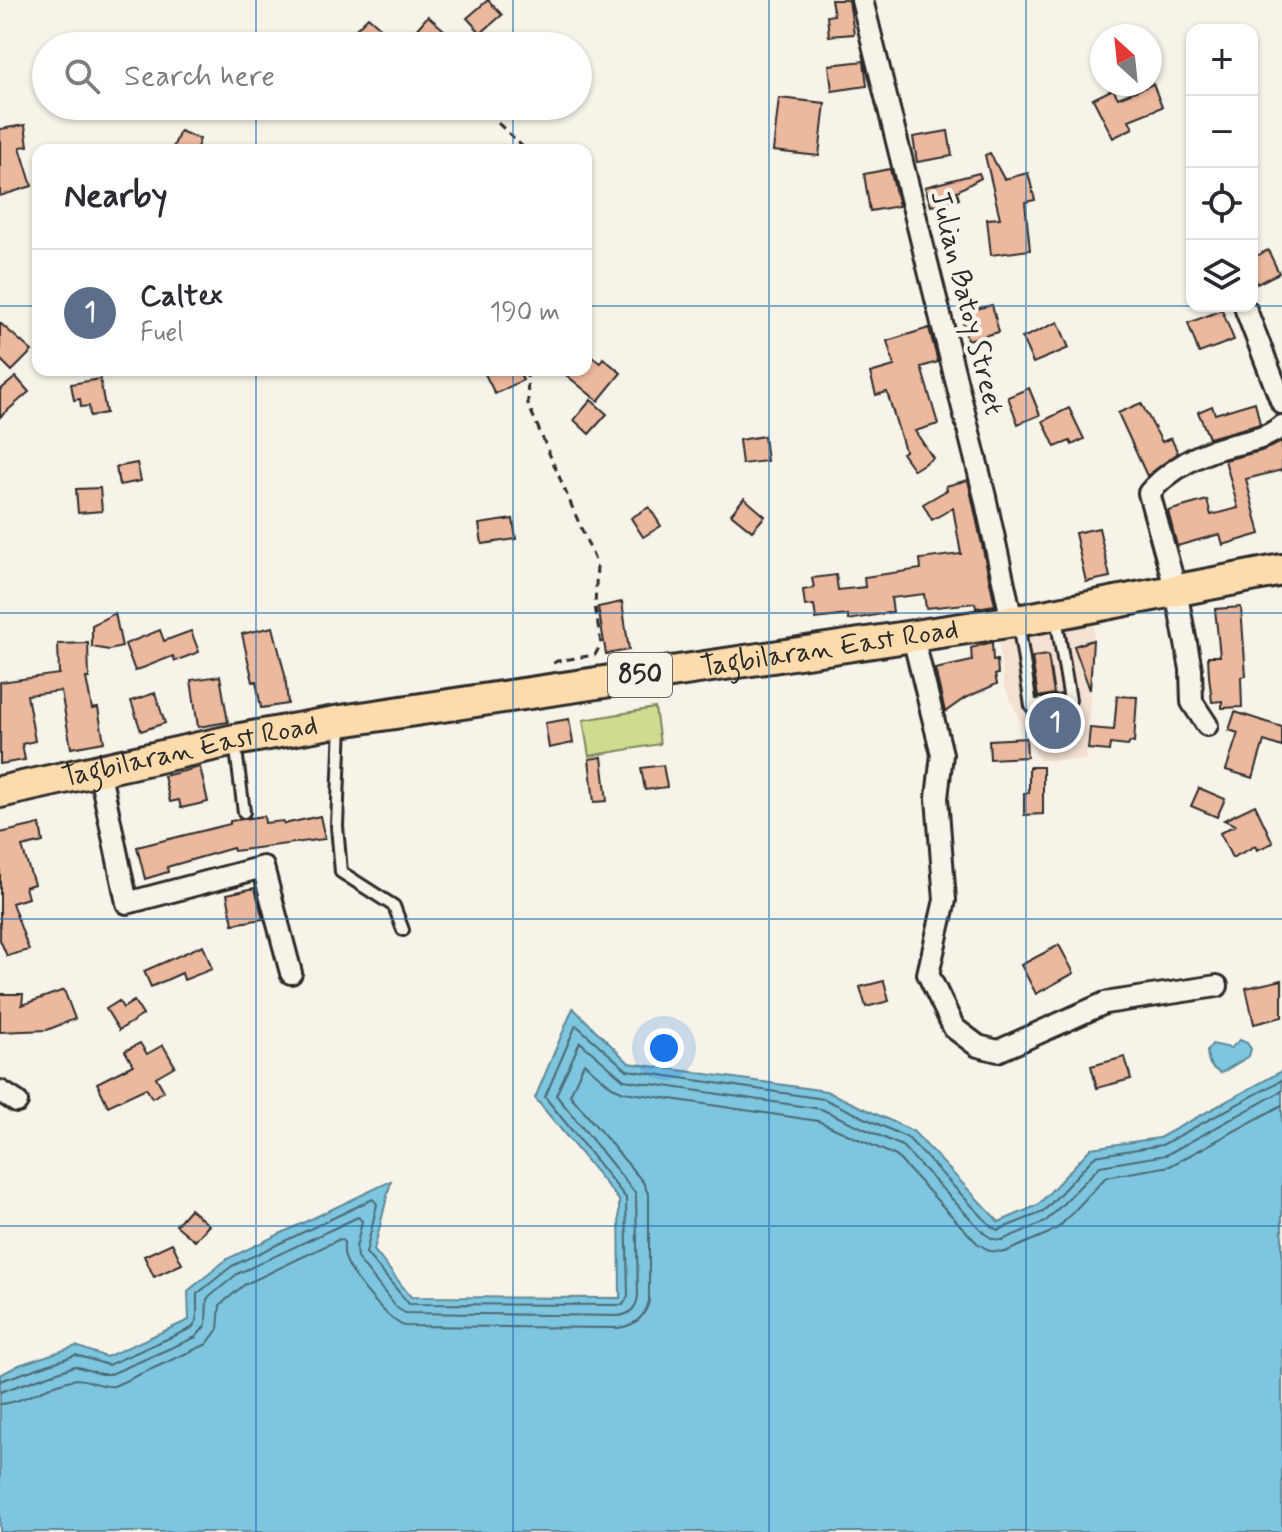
<!DOCTYPE html>
<html lang="en">
<head>
<meta charset="utf-8">
<style>
	body { margin:0; font-family:Mynerve,sans-serif; background:#f7f7f7; color:#2b2b33 }
	.controls { position:absolute; right:24px; top:24px; display:grid; overflow:hidden; border-radius:16px; box-shadow:0 2px 6px #0004 }
	.controls button { width:72px; height:72px; display:grid; place-items:center; padding:0; border:0; border-bottom:2px solid #e1e1e2; background:#fff; color:#2b2b33; font:40px sans-serif }
	.compass { position:absolute; left:1090px; top:24px; width:72px; height:72px; border-radius:50%; background:#fff; box-shadow:0 2px 6px #0004; rotate:333deg }
	.you { position:absolute; left:664px; top:1048px; width:28px; height:28px; margin:-20px; border:6px solid #fff; border-radius:50%; background:#1a73e8; box-shadow:0 0 0 12px #1a73e833 }
	.badge { display:grid; place-items:center; width:52px; height:52px; border-radius:50%; background:#111827; color:#fff; font-size:26px; font-weight:700 }
	.pin { position:absolute; translate:-50% -50%; border:4px solid #fff; box-shadow:0 2px 8px #0006 }
	.list { margin:0; padding:0; list-style:none }
	h2 { display:flex; justify-content:space-between; align-items:center; height:104px; margin:0; padding:0 32px; font-size:34px }
	h2 small { font-size:26px; font-weight:400; color:#7c7c81 }
	.list li { display:grid; grid-template-columns:52px 1fr auto; gap:24px; align-items:center; box-sizing:border-box; height:128px; padding:0 32px; border-top:2px solid #e1e1e2 }
	.list b { display:block; font-size:30px; white-space:nowrap }
	.list p { margin:0; font-size:26px; white-space:nowrap; color:#7c7c81 }
	.list em { font-size:26px; font-style:normal; color:#7c7c81 }
	.icon { flex:none; width:44px; height:44px; fill:none; stroke:currentColor; stroke-width:2; stroke-linecap:round; stroke-linejoin:round }
	.map { position:relative; flex:none; width:1282px; height:1532px; overflow:hidden }
	.search { position:absolute; background:#fff; box-shadow:0 2px 6px #0004; left:32px; top:32px; width:560px; height:88px; display:flex; align-items:center; gap:20px; box-sizing:border-box; padding:0 28px; border-radius:44px; color:#7c7c81; font-size:30px }
	.panel { position:absolute; background:#fff; box-shadow:0 2px 6px #0004; left:32px; top:144px; width:560px; height:232px; border-radius:16px }
	.map>svg:first-child { display:block }
</style>
</head>
<body>
<div class="map">
<svg width="1282" height="1532" viewBox="0 0 1282 1532">
	<rect width="100%" height="100%" fill="#f7f3e8"/>
	<filter id="ink" filterUnits="userSpaceOnUse"><feTurbulence type="fractalNoise" baseFrequency=".0125" numOctaves="2"/><feDisplacementMap in="SourceGraphic" scale="16" xChannelSelector="R" yChannelSelector="G"/><feConvolveMatrix kernelMatrix="1 2 1 2 8 2 1 2 1" color-interpolation-filters="sRGB"/></filter>
	<g filter="url(#ink)">
		<path fill="#f4e1d2" d="M1095,620L1086,760H1039L1004,686L998,637Z"/>
		<path fill="#cedc8f" stroke="#7c845d" stroke-width="2" d="M655,708L660,744L589,756L583,720Z"/>
		<path fill="#7ec6df" stroke="#5d8897" stroke-width="2" d="M573,1008L629,1063L826,1091L913,1131L999,1222L1038,1205L1091,1148L1159,1138L1282,1071V1532H0V1375L19,1365L76,1346L106,1357L189,1320L188,1291L227,1259L391,1181L374,1250L411,1297L620,1298L619,1200L535,1098Z
			M1240,1040L1247,1043L1251,1049L1249,1056L1221,1073C1210,1068 1208,1063 1207,1051L1212,1044L1231,1048Z"/>
		<g fill="none" stroke-linecap="round" stroke-linejoin="round">
			<path stroke="#4c6973" stroke-width="2" d="M0,1381L76,1355L108,1365L192,1328L197,1320V1294L232,1266L373,1199L377,1204L366,1253L409,1304L623,1305L628,1296L626,1198L545,1097L576,1025L627,1070L824,1099L908,1138L992,1227L998,1230L1043,1212L1095,1156L1162,1145L1282,1080
				M0,1392L75,1366L101,1374H111L196,1337L206,1325L207,1299L237,1274L358,1217L362,1221L356,1248L357,1258L397,1308L405,1313L618,1316C629,1315 636,1308 638,1297L636,1194L556,1095L580,1042L624,1080L821,1109L902,1146L985,1234L993,1239L1002,1240L1045,1222L1100,1166L1166,1155L1282,1091
				M0,1404C22,1403 48,1385 71,1380C85,1376 99,1388 114,1386L207,1344L218,1329L220,1305L244,1285L340,1239L344,1242C344,1248 343,1254 346,1260C352,1277 388,1320 404,1326L618,1328C635,1326 645,1317 649,1301V1196L643,1182L570,1095L584,1063L612,1087L624,1092L818,1121L896,1156L977,1243L990,1251L1005,1252L1049,1233L1059,1227L1106,1177L1170,1166L1282,1105"/>
		</g>
		<path fill="#ecb89e" stroke="#2b2b2b" stroke-width="2" d="M488,0L502,15L481,33L467,18Z
			M831,0H849L854,34L829,36L827,16L834,15Z
			M428,16L451,36L442,46H402Z
			M368,17L385,32L372,45L356,29Z
			M864,61L867,86L832,91L829,65Z
			M1153,84L1162,107L1129,120L1133,128L1113,138L1093,99L1113,89L1118,98Z
			M779,98L825,103L819,156L773,151Z
			M25,125L28,146L20,147L32,186L0,196V129Z
			M180,131L200,139L196,150H172Z
			M948,131L952,156L917,162L913,137Z
			M990,153L1004,179L1028,173L1035,200L1025,202L1030,250L991,255L987,219L1000,218L985,155Z
			M890,169L899,206L870,211L864,174Z
			M979,173L981,178L957,191L959,199L931,206L925,187Z
			M1268,250L1279,273L1257,284L1252,274V258Z
			M992,305L999,332L967,340L961,313Z
			M1222,310L1234,340L1199,353L1188,323Z
			M1058,322L1069,348L1033,363L1022,338Z
			M0,323L32,351L12,371L0,359Z
			M929,328L938,362L921,367L938,424L915,431L933,458L914,470L902,453L905,451L887,392L876,395L870,373L894,366L887,341Z
			M586,352L600,363L603,358L621,373L598,401L560,370H586Z
			M483,370H518L523,380L495,394Z
			M16,377L29,392L0,417V390Z
			M100,379L106,413L90,416L89,406L81,407L80,399L74,400L71,384Z
			M1029,388L1040,415L1018,424L1008,397Z
			M591,400L607,414L589,434L574,420Z
			M1255,402L1260,424L1209,438L1198,412L1212,406L1215,414Z
			M1141,403L1162,442L1171,438L1178,453L1147,476L1118,413Z
			M1069,408L1084,439L1072,445L1070,441L1055,447L1043,421Z
			M764,436L767,461L742,464L739,440Z
			M1282,442V470L1246,479L1260,534L1223,545L1220,534L1177,546L1168,511L1207,500L1211,515L1238,508L1225,460L1261,451Z
			M137,463L141,481L119,485L116,467Z
			M968,480L995,605L976,608L975,603L926,608L924,594L891,598L893,612L848,620V615L816,619L814,605L805,606L803,590L814,588L812,578L836,575L838,590L865,587L864,577L921,569L920,559L961,554L953,508L932,520L923,504L947,490L946,486Z
			M100,488L102,511L78,513L76,489Z
			M744,498L765,516L752,531L731,514Z
			M649,507L661,526L643,537L631,518Z
			M513,519L516,539L482,544L479,524Z
			M1099,528L1110,577L1086,582L1075,533Z
			M622,602L629,650L606,654L598,607Z
			M1241,607L1246,676L1241,677L1242,707L1222,708V701L1212,702L1209,676L1208,656H1220L1215,609Z
			M115,613L122,647L109,650L92,647V625Z
			M273,627L285,675L288,704L261,708L256,681L253,682L242,634Z
			M160,630L164,641L191,631L199,652L175,661L173,656L135,671L125,644Z
			M1093,640L1090,690L1074,646Z
			M992,642L993,661L997,660L998,674L995,675L997,684L965,698L945,712L935,669L972,661L971,648Z
			M88,643L89,678H86L92,709L98,708L104,742L71,748L61,691L27,695L35,741L22,744L25,760L0,764V682L59,674L58,644Z
			M1048,655L1054,694L1038,697L1032,657Z
			M220,676L228,722L198,727L191,680Z
			M155,693L165,723L141,731L131,701Z
			M1117,696L1137,697L1134,743L1130,742L1128,746L1110,744L1109,751L1088,749L1090,728L1114,730Z
			M1235,712L1282,727V747L1264,741L1253,778L1226,770L1238,733L1229,730Z
			M569,719L573,743L549,748L545,723Z
			M1026,738L1027,757L990,759L989,740Z
			M602,757L607,801L594,802L589,759Z
			M663,765L667,787L645,790L641,768Z
			M200,767L208,802L181,808L179,800L170,802L164,776Z
			M1029,767H1043V814L1024,815V793H1029Z
			M1199,788L1225,799L1217,817L1191,806Z
			M1255,805L1273,843L1257,850L1255,846L1232,858L1220,833L1235,825L1224,820Z
			M264,816L265,823L283,821L284,824L320,816L325,839L234,851L233,848L167,867L168,872L145,879L137,847L230,824V821Z
			M40,824L43,842L22,847L34,884L25,887L28,898L12,903L29,950L7,956L0,940V833Z
			M255,888L263,919L233,924L227,894Z
			M203,945L212,969L184,980L182,973L151,987L144,971Z
			M1059,945L1074,973L1036,994L1021,965Z
			M1282,980V1017L1254,1024L1246,988Z
			M884,981L889,1001L866,1007L860,987Z
			M64,990L75,1019L47,1030L0,1032V994H23L22,1005Z
			M119,1001L123,1008L134,1001L143,1015L119,1030L106,1009Z
			M140,1043L147,1054L163,1045L175,1066L156,1077L164,1091L152,1098L146,1088L108,1106L97,1083L133,1065L125,1051Z
			M1125,1057L1131,1079L1097,1088L1091,1066Z
			M190,1209L209,1225L195,1241L176,1225Z
			M172,1243L182,1264L154,1277L144,1256Z"/>
		<g fill="none" stroke-linecap="round" stroke-linejoin="round">
			<defs>
				<path id="lane" d="M1018,622L1031,706L1070,700L1056,617
					M341,723L337,826L341,872L394,906L403,930
					M235,742L244,812"/>
				<path id="street" d="M862,0L985,497L1012,621
					M1246,310L1282,403
					M913,637L942,754L937,798L945,900L928,974L954,1028L978,1046L998,1051L1105,1003L1217,986
					M1207,725L1192,702L1191,669L1176,591L1149,493C1164,475 1189,459 1211,451C1235,442 1262,443 1282,426
					M99,769L127,903L263,867L291,973
					M0,1091L17,1102"/>
				<g id="primary">
					<path id="s1" d="M0,792L235,740L341,721L1028,619L1282,570"/>
				</g>
			</defs>
			<use href="#lane" stroke="#2b2b2b" stroke-width="16"/>
			<use href="#street" stroke="#2b2b2b" stroke-width="26"/>
			<use href="#primary" stroke="#2b2b2b" stroke-width="36"/>
			<path stroke="#2b2b2b" stroke-width="3" stroke-dasharray="8 6" stroke-linecap="butt" d="M498,123L526,150
				M527,370L528,404L597,565L595,606L601,644L595,655L557,661L552,664"/>
			<use href="#lane" stroke="#f7f3e8" stroke-width="10"/>
			<use href="#street" stroke="#f7f3e8" stroke-width="20"/>
			<use href="#primary" stroke="#fcdcac" stroke-width="30"/>
		</g>
	</g>
	<path fill="none" stroke="#1f6fb2" stroke-width="2" stroke-opacity="0.55" d="M256,0V46M513,0V46M769,0V1532M1026,0V1532M256,106V150M513,106V150M0,306H38M586,306H1282M256,370V1532M513,370V1532M0,613H1282M0,919H1282M0,1226H1282"/>
	<g text-anchor="middle" dominant-baseline="central" stroke-width="8" stroke-linejoin="round" paint-order="stroke">
		<rect fill="#f7f3e8" stroke="#686764" stroke-width="2" x="608" y="653" width="64" height="44" rx="6"/>
		<g font-size="26" font-weight="bold" fill="#2b2b2b">
			<text x="640" y="675">850</text>
		</g>
		<g font-size="28" fill="#2b2b2b" stroke="#f7f3e8">
			<text transform="translate(966 303) rotate(76)">Julian Batoy Street</text>
			<text stroke="none"><textPath href="#s1" startOffset="842">Tagbilaran East Road</textPath></text>
			<text stroke="none"><textPath href="#s1" startOffset="194">Tagbilaran East Road</textPath></text>
		</g>
	</g>
</svg>
<div class="controls">
<button>+</button>
<button>−</button>
<button><svg class="icon" aria-label="locate" viewBox="0 0 24 24"><circle cx="12" cy="12" r="6"/><path d="M12 2v4M12 18v4M2 12h4M18 12h4"/></svg></button>
<button><svg class="icon" aria-label="layers" viewBox="0 0 24 24"><path d="M12 4l9 5-9 5-9-5zM3 14l9 5 9-5"/></svg></button>
</div>
<svg class="compass" viewBox="-18 -18 36 36"><path d="M0-13l5 13h-10z" fill="#e53935"/><path d="M0 13l5-13h-10z" fill="#7c7c81"/></svg>
<div class="you"></div>
<div class="pin badge" style="left:1055px;top:723px;background:#5c6f8a">1</div>
<div class="search"><svg class="icon" aria-label="search" viewBox="0 0 24 24"><circle cx="10" cy="10" r="6"/><path d="M15 15l6 6"/></svg>Search here</div>
<section class="panel">
<h2>Nearby<small></small></h2>
<ul class="list">
<li><span class="badge" style="background:#5c6f8a">1</span><div><b>Caltex</b><p>Fuel</p></div><em>190 m</em></li>
</ul>
</section>
</div>
</body>
</html>
